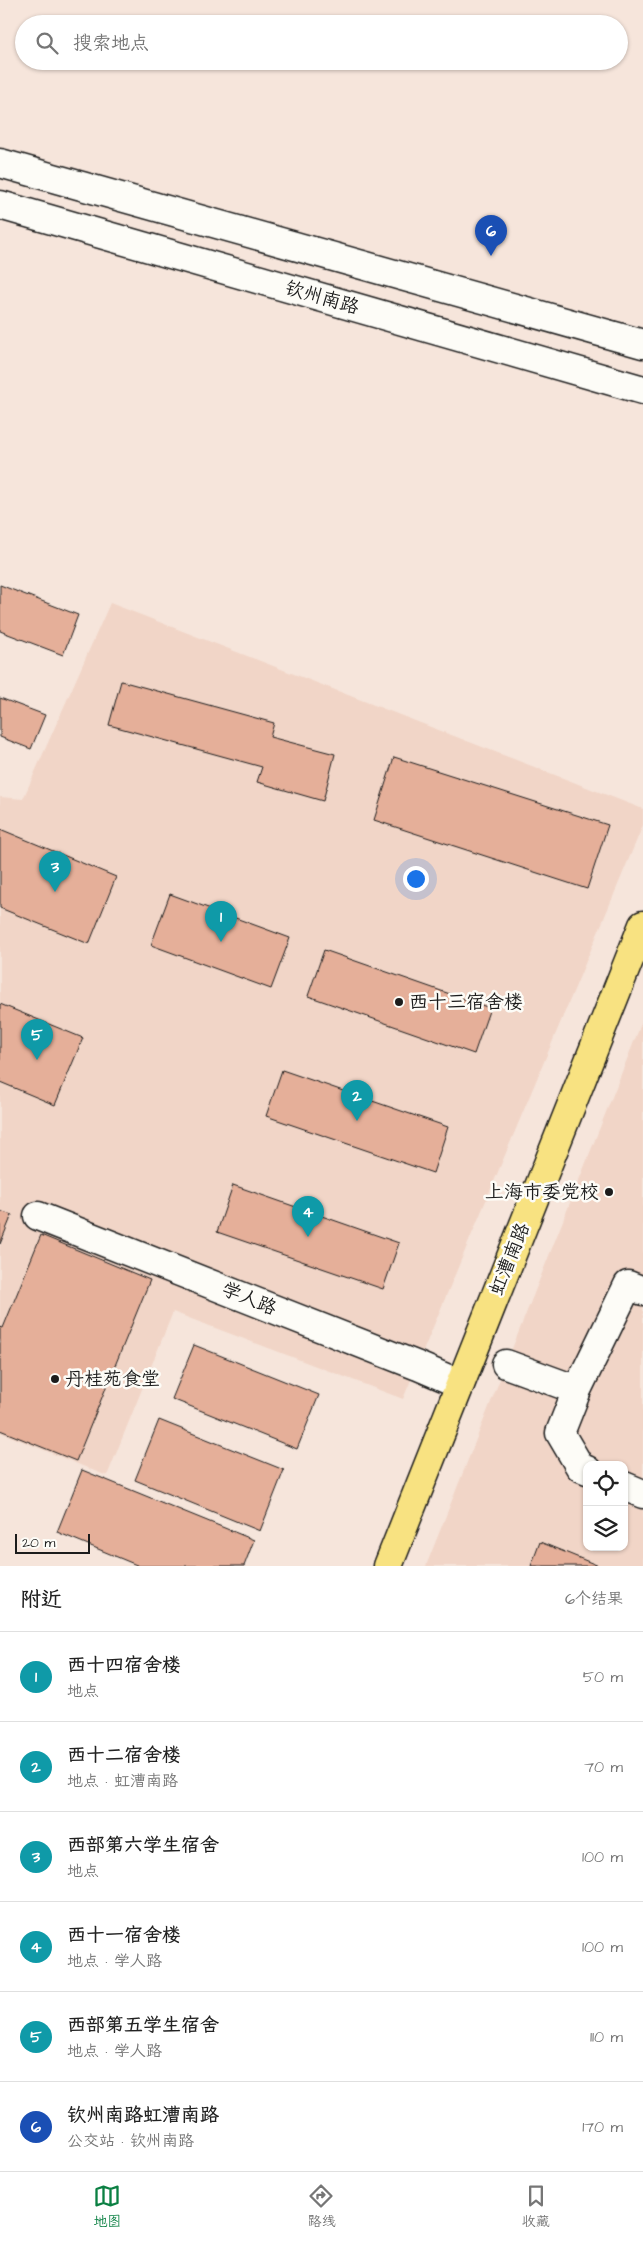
<!DOCTYPE html>
<html lang="zh">
<head>
<meta charset="utf-8">
<style>
	body { margin:0; font-family:"Architects Daughter","LXGW WenKai TC",sans-serif; background:#f2f2f2; color:#222 }
	.controls { position:absolute; right:15px; bottom:15px; display:grid; overflow:hidden; border-radius:10px; box-shadow:0 1px 4px #0004 }
	.controls button { width:45px; height:45px; display:grid; place-items:center; padding:0; border:0; border-bottom:1px solid #e0e0e0; background:#fff; color:#222; font:25px sans-serif }
	.scale { position:absolute; left:15px; bottom:12px; width:75px; box-sizing:border-box; padding-left:5px; border:2px solid #1c1c1c; border-top:0; font-size:14px; line-height:18px; white-space:nowrap; color:#1c1c1c; -webkit-text-stroke:4px #fdfcf7; paint-order:stroke }
	.you { position:absolute; left:415px; top:878px; width:18px; height:18px; margin:-12px; border:4px solid #fff; border-radius:50%; background:#1a73e8; box-shadow:0 0 0 8px #1a73e833 }
	.badge { display:grid; place-items:center; width:32px; height:32px; border-radius:50%; background:#0b8043; color:#fff; font-size:16px; font-weight:700 }
	.pin { position:absolute; translate:-50% -41px; filter:drop-shadow(0 1px 2px #0008) }
	.pin::after { content:''; position:absolute; top:26px; width:18px; height:15px; background:inherit; clip-path:polygon(0 0,100% 0,50% 100%) }
	.list { margin:0; padding:0; list-style:none }
	h2 { display:flex; justify-content:space-between; align-items:center; height:65px; margin:0; padding:0 20px; font-size:21px }
	h2 small { font-size:16px; font-weight:400; color:#767676 }
	.list li { display:grid; grid-template-columns:32px 1fr auto; gap:15px; align-items:center; box-sizing:border-box; height:90px; padding:0 20px; border-top:1px solid #e0e0e0 }
	.list b { display:block; font-size:19px; white-space:nowrap }
	.list p { margin:0; font-size:16px; white-space:nowrap; color:#767676 }
	.list em { font-size:16px; font-style:normal; color:#767676 }
	.icon { flex:none; width:28px; height:28px; fill:none; stroke:currentColor; stroke-width:2; stroke-linecap:round; stroke-linejoin:round }
	.map { position:relative; flex:none; width:643px; height:1566px; overflow:hidden }
	.search { position:absolute; background:#fff; box-shadow:0 1px 4px #0004; left:15px; right:15px; top:15px; height:55px; display:flex; align-items:center; gap:12px; box-sizing:border-box; padding:0 18px; border-radius:28px; color:#767676; font-size:19px }
	.sheet { height:605px; background:#fff }
	nav { display:flex; justify-content:space-around; align-items:center; box-sizing:border-box; height:70px; border-top:1px solid #e0e0e0; background:#fff; font-size:14px; color:#767676 }
	nav a { display:grid; justify-items:center; gap:2px }
	nav .on { color:#0b8043 }
	.map>svg:first-child { display:block }
</style>
</head>
<body>
<div class="map">
<svg width="643" height="1566" viewBox="0 0 643 1566">
	<rect width="100%" height="100%" fill="#f6e5db"/>
	<filter id="ink" filterUnits="userSpaceOnUse"><feTurbulence type="fractalNoise" baseFrequency=".02" numOctaves="2"/><feDisplacementMap in="SourceGraphic" scale="10" xChannelSelector="R" yChannelSelector="G"/><feConvolveMatrix kernelMatrix="1 2 1 2 8 2 1 2 1" color-interpolation-filters="sRGB"/></filter>
	<g filter="url(#ink)">
		<path fill="#f1d5c7" fill-rule="evenodd" d="M110,603L643,809V825L403,1399L173,1312L107,1476L0,1432V797L23,799Z
			M643,1019V1566H426L506,1364ZM587,1465H624V1547H587Z"/>
		<path fill="#e5af99" stroke="#1c1c1c" d="M0,585L78,615L63,655L0,631Z
			M121,681L274,723L270,737L335,754L323,801L257,782L262,767L109,725Z
			M0,698L45,715L31,749L0,737Z
			M394,757L608,825L587,889L374,820Z
			M0,829L116,877L89,944L0,908Z
			M170,894L290,938L271,989L151,945Z
			M324,950L490,1008L474,1054L308,996Z
			M0,1004L83,1038L55,1105L0,1082Z
			M282,1070L448,1127L433,1173L266,1116Z
			M233,1185L399,1243L383,1289L217,1232Z
			M0,1211L12,1215L0,1244Z
			M41,1235L150,1280L76,1461L0,1430V1327L3,1328Z
			M194,1345L319,1395L297,1449L172,1399Z
			M159,1420L284,1470L260,1531L135,1480Z
			M82,1470L254,1540L244,1566H139L57,1532Z
			M540,1542L599,1566H531Z"/>
		<g fill="none" stroke-linecap="round" stroke-linejoin="round">
			<defs>
				<path id="minor" d="M0,163L643,344
					M0,205L643,390
					M38,1216L418,1366L460,1384
					M506,1364L577,1390L560,1433L580,1467L587,1470
					M577,1390L628,1285L643,1291
					M624,1486L643,1494"/>
				<path id="major" d="M388,1566L643,925"/>
			</defs>
			<use href="#minor" stroke="#1c1c1c" stroke-width="31"/>
			<use href="#major" stroke="#1c1c1c" stroke-width="31"/>
			<use href="#minor" stroke="#fdfcf7" stroke-width="28"/>
			<use href="#major" stroke="#f8e281" stroke-width="28"/>
		</g>
	</g>
	<g fill="#1c1c1c" stroke="#fdfcf7" stroke-width="2">
		<circle cx="399" cy="1002" r="5"/>
		<circle cx="609" cy="1192" r="5"/>
		<circle cx="55" cy="1379" r="5"/>
	</g>
	<g text-anchor="middle" dominant-baseline="central" stroke-width="5" stroke-linejoin="round" paint-order="stroke">
		<g font-size="19" fill="#1c1c1c" stroke="#fdfcf7">
			<text transform="translate(322 298) rotate(16)">钦州南路</text>
			<text transform="translate(510 1259) rotate(-68)">虹漕南路</text>
			<text transform="translate(249 1299) rotate(22)">学人路</text>
		</g>
		<g font-size="19" fill="#1c1c1c" stroke="#fdfcf7" text-anchor="start">
			<text x="409" y="1002">西十三宿舍楼</text>
			<text x="599" y="1192" text-anchor="end">上海市委党校</text>
			<text x="65" y="1379">丹桂苑食堂</text>
		</g>
	</g>
</svg>
<div class="controls">
<button><svg class="icon" aria-label="locate" viewBox="0 0 24 24"><circle cx="12" cy="12" r="6"/><path d="M12 2v4M12 18v4M2 12h4M18 12h4"/></svg></button>
<button><svg class="icon" aria-label="layers" viewBox="0 0 24 24"><path d="M12 4l9 5-9 5-9-5zM3 14l9 5 9-5"/></svg></button>
</div>
<div class="scale">20 m</div>
<div class="you"></div>
<div class="pin badge" style="left:221px;top:942px;background:#0f9aa8">1</div>
<div class="pin badge" style="left:357px;top:1121px;background:#0f9aa8">2</div>
<div class="pin badge" style="left:55px;top:892px;background:#0f9aa8">3</div>
<div class="pin badge" style="left:308px;top:1237px;background:#0f9aa8">4</div>
<div class="pin badge" style="left:37px;top:1060px;background:#0f9aa8">5</div>
<div class="pin badge" style="left:491px;top:256px;background:#1a4fb4">6</div>
<div class="search"><svg class="icon" aria-label="search" viewBox="0 0 24 24"><circle cx="10" cy="10" r="6"/><path d="M15 15l6 6"/></svg>搜索地点</div>
</div>
<section class="sheet">
<h2>附近<small>6个结果</small></h2>
<ul class="list">
<li><span class="badge" style="background:#0f9aa8">1</span><div><b>西十四宿舍楼</b><p>地点</p></div><em>50 m</em></li>
<li><span class="badge" style="background:#0f9aa8">2</span><div><b>西十二宿舍楼</b><p>地点 · 虹漕南路</p></div><em>70 m</em></li>
<li><span class="badge" style="background:#0f9aa8">3</span><div><b>西部第六学生宿舍</b><p>地点</p></div><em>100 m</em></li>
<li><span class="badge" style="background:#0f9aa8">4</span><div><b>西十一宿舍楼</b><p>地点 · 学人路</p></div><em>100 m</em></li>
<li><span class="badge" style="background:#0f9aa8">5</span><div><b>西部第五学生宿舍</b><p>地点 · 学人路</p></div><em>110 m</em></li>
<li><span class="badge" style="background:#1a4fb4">6</span><div><b>钦州南路虹漕南路</b><p>公交站 · 钦州南路</p></div><em>170 m</em></li>
</ul>
</section>
<nav>
<a class="on"><svg class="icon" aria-label="map" viewBox="0 0 24 24"><path d="M3 6l6-2 6 2 6-2v14l-6 2-6-2-6 2zM9 4v14M15 6v14"/></svg>地图</a>
<a><svg class="icon" aria-label="directions" viewBox="0 0 24 24"><path d="M12 3l9 9-9 9-9-9zM9 14v-3h6M13 9l2 2-2 2"/></svg>路线</a>
<a><svg class="icon" aria-label="saved" viewBox="0 0 24 24"><path d="M7 4h10v16l-5-4-5 4z"/></svg>收藏</a>
</nav>
</body>
</html>
